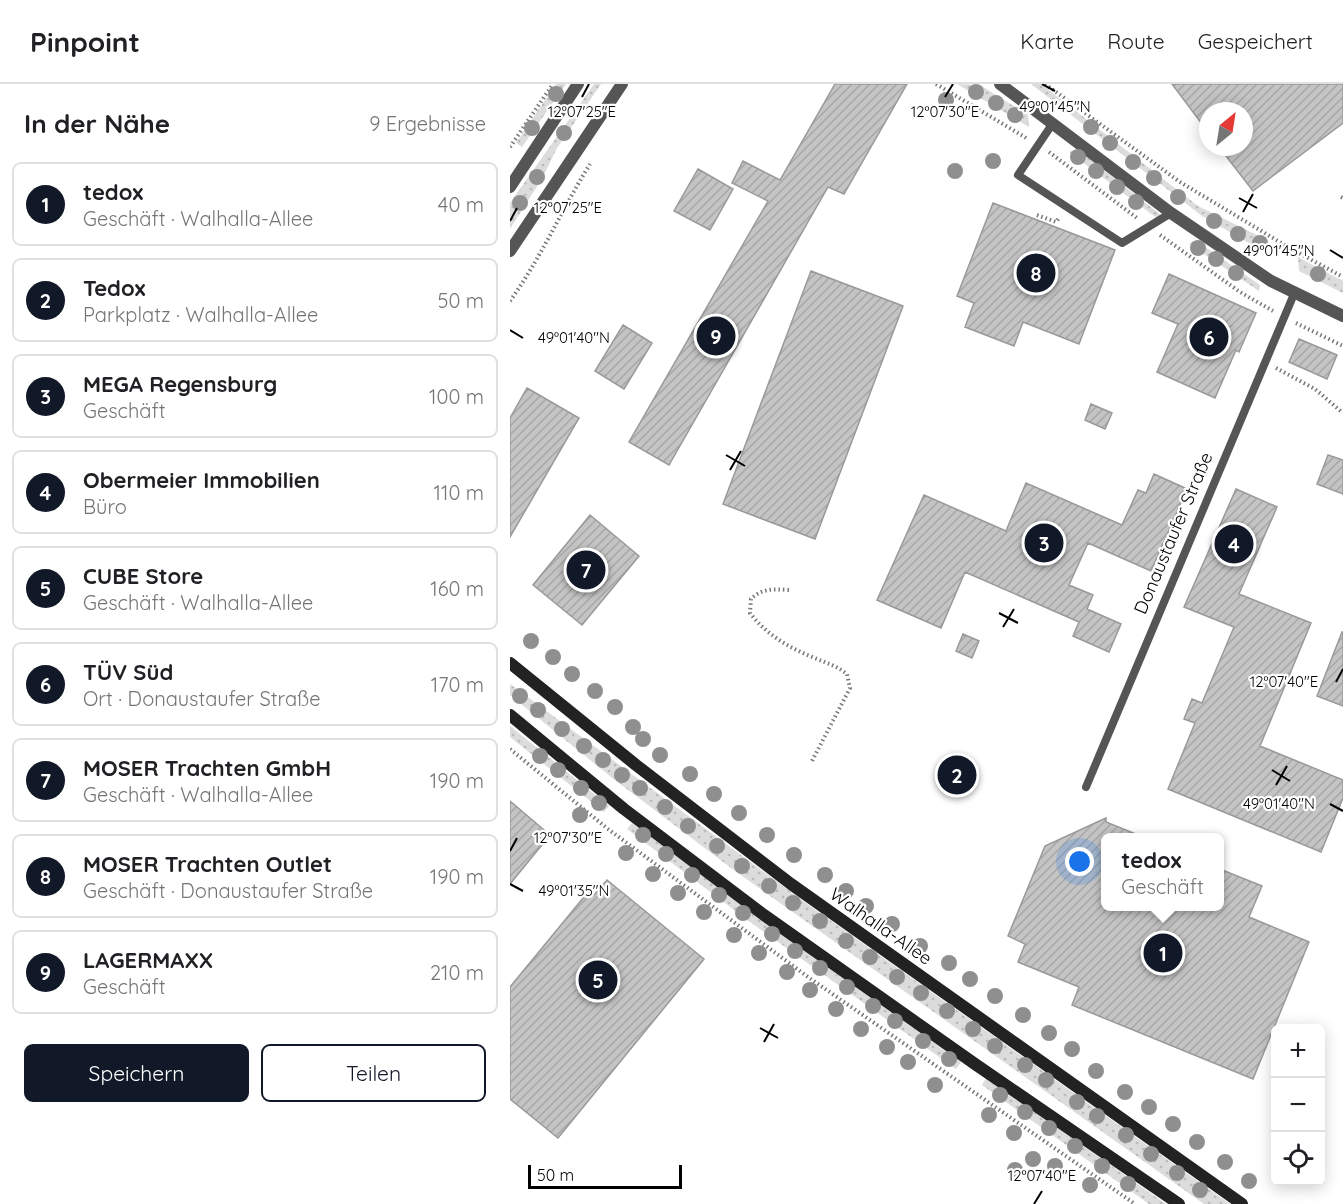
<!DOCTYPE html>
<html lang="de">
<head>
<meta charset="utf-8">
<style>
	body { margin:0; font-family:Quicksand,sans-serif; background:#f2f2f2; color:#202124 }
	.controls { position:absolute; right:18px; bottom:18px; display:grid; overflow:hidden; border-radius:9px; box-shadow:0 3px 15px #0003 }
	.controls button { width:54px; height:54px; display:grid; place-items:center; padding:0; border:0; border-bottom:2px solid #e0e0e0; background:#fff; color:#202124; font:30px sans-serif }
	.compass { position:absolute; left:689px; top:18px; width:54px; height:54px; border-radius:50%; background:#fff; box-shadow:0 3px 15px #0003; rotate:30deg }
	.scale { position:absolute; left:18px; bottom:15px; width:154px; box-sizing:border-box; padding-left:6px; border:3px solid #000; border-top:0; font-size:16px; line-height:21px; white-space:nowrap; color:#000; -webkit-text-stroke:4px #fff; paint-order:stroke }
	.you { position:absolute; left:570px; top:778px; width:21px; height:21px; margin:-15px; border:4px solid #fff; border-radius:50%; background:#1a73e8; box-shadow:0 0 0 9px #1a73e833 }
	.badge { display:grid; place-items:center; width:39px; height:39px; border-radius:50%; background:#111827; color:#fff; font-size:20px; font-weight:700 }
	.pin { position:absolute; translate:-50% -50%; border:3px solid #fff; box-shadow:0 2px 6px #0006 }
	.popup { position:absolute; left:591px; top:749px; width:123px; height:78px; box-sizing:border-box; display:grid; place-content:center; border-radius:9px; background:#fff; filter:drop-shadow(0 2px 4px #0005); font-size:20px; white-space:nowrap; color:#757577 }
	.popup b { font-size:22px; color:#202124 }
	.popup::after { content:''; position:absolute; left:50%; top:100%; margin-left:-12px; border:12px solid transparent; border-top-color:#fff }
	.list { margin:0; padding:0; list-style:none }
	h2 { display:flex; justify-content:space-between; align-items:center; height:78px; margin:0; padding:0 24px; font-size:26px }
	h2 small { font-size:20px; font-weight:400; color:#757577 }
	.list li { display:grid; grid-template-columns:39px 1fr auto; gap:18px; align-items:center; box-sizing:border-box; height:84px; margin:0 12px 12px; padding:0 12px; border:2px solid #e0e0e0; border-radius:9px }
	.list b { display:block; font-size:22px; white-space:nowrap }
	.list p { margin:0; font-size:20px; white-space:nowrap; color:#757577 }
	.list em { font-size:20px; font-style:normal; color:#757577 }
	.actions { display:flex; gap:12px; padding:18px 24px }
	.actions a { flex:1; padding:14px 0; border:2px solid #111827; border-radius:9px; text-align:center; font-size:21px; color:#111827 }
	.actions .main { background:#111827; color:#fff }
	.icon { flex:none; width:33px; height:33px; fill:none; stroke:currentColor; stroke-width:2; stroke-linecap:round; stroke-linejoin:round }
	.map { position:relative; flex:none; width:833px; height:1120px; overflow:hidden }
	header { display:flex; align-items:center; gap:36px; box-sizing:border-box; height:84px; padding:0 30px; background:#fff; border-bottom:2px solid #e0e0e0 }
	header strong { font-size:28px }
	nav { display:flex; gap:33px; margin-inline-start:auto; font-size:21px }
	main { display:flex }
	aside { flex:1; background:#fff }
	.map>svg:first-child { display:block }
</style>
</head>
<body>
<header>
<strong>Pinpoint</strong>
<nav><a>Karte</a><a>Route</a><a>Gespeichert</a></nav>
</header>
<main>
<aside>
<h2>In der Nähe<small>9 Ergebnisse</small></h2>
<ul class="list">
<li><span class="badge">1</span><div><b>tedox</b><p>Geschäft · Walhalla-Allee</p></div><em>40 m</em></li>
<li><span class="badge">2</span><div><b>Tedox</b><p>Parkplatz · Walhalla-Allee</p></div><em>50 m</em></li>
<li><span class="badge">3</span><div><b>MEGA Regensburg</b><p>Geschäft</p></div><em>100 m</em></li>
<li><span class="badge">4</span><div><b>Obermeier Immobilien</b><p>Büro</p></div><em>110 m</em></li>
<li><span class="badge">5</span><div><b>CUBE Store</b><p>Geschäft · Walhalla-Allee</p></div><em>160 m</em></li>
<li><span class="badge">6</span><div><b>TÜV Süd</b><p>Ort · Donaustaufer Straße</p></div><em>170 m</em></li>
<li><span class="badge">7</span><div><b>MOSER Trachten GmbH</b><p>Geschäft · Walhalla-Allee</p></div><em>190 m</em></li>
<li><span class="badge">8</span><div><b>MOSER Trachten Outlet</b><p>Geschäft · Donaustaufer Straße</p></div><em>190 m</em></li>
<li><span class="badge">9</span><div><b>LAGERMAXX</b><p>Geschäft</p></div><em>210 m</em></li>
</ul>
<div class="actions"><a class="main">Speichern</a><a>Teilen</a></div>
</aside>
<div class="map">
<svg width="833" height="1120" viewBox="0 0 833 1120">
	<defs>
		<pattern id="grass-dots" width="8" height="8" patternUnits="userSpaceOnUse" patternTransform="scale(1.5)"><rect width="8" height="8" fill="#dcdcdc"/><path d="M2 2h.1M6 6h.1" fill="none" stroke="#bbb" stroke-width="1.8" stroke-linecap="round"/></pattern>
		<pattern id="building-hatch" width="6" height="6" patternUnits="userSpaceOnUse" patternTransform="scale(1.5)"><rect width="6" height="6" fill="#c4c4c4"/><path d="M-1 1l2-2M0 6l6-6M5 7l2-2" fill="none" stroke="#a7a7a7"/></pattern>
	</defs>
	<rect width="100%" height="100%" fill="#fff"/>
	<path fill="url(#grass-dots)" d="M46,0H56L12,63L6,59Z
		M84,0H91L47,64L33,93L0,145V119Z
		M447,0L470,1L518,31L519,43Z
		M521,0H531L688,122L757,156V167L751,166L692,132Z
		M564,66L573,70L651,131L648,135L559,68Z
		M683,157L691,160L750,201L749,207L679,160Z
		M788,173L833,197V209L789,187Z
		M0,600L296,819L720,1120H694L225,787L101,693L0,611Z
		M0,642L99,722L94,728L0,653Z
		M122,739L314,881L451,978L446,985L240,838L117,745Z
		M476,994L656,1120H639L472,1001Z"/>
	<path fill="url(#building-hatch)" stroke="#999" stroke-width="1.5" d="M325,0H397L334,110L318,103L159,381L119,358L258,117L222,99L233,77L270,96Z
		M662,0H833V39L743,107L709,63H734V27H698V48Z
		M188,85L223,105L200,146L164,127Z
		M483,119L605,166L569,260L513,238L504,262L455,243L464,219L447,212Z
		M301,187L393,222L305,455L213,420Z
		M659,190L746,229L729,268L726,266L705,314L647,288L668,240L642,229Z
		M113,241L142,259L114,305L85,287Z
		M789,255L827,271L817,295L779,278Z
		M17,304L69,334L0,453V334Z
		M581,320L602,329L595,345L575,336Z
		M818,371L833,376V410L807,400Z
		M644,390L677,405L641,487L578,459L559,501L583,511L577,525L611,540L599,568L563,552L569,538L455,488L431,544L367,516L414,411L496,447L516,399L612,441L628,406L636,409Z
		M726,405L767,423L729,510L801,539L750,662L833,696V714L811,768L658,705L685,639L674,635L682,615L692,619L724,543L674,523Z
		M80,431L129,472L72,541L23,501Z
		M832,548H833V622L807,612Z
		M453,550L469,557L462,574L446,567Z
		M0,717L40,751L0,800Z
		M596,734V738L633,753H596V822H710V785L752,802L739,833L799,858L743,995L562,921L569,903L508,878L515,860L498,852L535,762Z
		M97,796L194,875L48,1054L0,1015V903L78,808L83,812Z"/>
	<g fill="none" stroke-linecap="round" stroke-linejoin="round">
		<path stroke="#777" stroke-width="4" stroke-dasharray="1.5 3" stroke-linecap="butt" d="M426,0L518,55
			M535,0L670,98L778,163L833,193
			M0,63L43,0
			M539,68L627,134
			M831,113L833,114
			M527,131L546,138L549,134
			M650,151L730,208L763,227
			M0,217C31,174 52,125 80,80
			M786,239L833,262
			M766,284L805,305L833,329
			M279,506C264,505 252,504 241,515L240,529C254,548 277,563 300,572C313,578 326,581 337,590L340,604L302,677
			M0,665L98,745L298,893L625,1120"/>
		<path stroke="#555" stroke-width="8" d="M543,39L508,91L612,159L661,129
			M576,703L784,210"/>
		<path stroke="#555" stroke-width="12" d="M490,0L661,129L761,197L833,232
			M0,103L68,0
			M0,167L112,0"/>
		<path stroke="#222" stroke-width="12" d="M0,579L126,681L281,800L732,1120
			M0,631L114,725L254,831L465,980L669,1120"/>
	</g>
	<g fill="#8f8f8f">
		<circle cx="466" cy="8" r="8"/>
		<circle cx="46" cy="10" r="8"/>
		<circle cx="436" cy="16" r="8"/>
		<circle cx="486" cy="19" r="8"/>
		<circle cx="505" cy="31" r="8"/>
		<circle cx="581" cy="43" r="8"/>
		<circle cx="22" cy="44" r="8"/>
		<circle cx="54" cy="49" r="8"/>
		<circle cx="600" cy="59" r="8"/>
		<circle cx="568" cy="73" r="8"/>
		<circle cx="483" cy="77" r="8"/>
		<circle cx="623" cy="78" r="8"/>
		<circle cx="445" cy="87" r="8"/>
		<circle cx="586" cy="87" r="8"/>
		<circle cx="27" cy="93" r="8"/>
		<circle cx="644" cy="94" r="8"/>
		<circle cx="607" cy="103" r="8"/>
		<circle cx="668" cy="113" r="8"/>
		<circle cx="626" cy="118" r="8"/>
		<circle cx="10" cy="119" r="8"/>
		<circle cx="704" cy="137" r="8"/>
		<circle cx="728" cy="150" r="8"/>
		<circle cx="750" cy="159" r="8"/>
		<circle cx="688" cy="164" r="8"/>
		<circle cx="706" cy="175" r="8"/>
		<circle cx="726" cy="189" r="8"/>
		<circle cx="808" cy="190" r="8"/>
		<circle cx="21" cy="557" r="8"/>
		<circle cx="43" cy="573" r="8"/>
		<circle cx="62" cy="590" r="8"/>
		<circle cx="85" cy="607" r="8"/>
		<circle cx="10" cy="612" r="8"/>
		<circle cx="105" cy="623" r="8"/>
		<circle cx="28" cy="626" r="8"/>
		<circle cx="123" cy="643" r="8"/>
		<circle cx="52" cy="645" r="8"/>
		<circle cx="133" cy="655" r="8"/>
		<circle cx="74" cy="662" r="8"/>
		<circle cx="150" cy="671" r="8"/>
		<circle cx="30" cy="672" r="8"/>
		<circle cx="93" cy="676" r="8"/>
		<circle cx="48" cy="686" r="8"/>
		<circle cx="180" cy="690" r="8"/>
		<circle cx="112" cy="691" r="8"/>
		<circle cx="71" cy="704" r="8"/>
		<circle cx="130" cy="704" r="8"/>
		<circle cx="204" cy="710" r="8"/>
		<circle cx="89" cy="719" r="8"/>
		<circle cx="155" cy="723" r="8"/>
		<circle cx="229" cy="729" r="8"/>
		<circle cx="70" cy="731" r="8"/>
		<circle cx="178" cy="742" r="8"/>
		<circle cx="133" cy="751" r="8"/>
		<circle cx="257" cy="751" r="8"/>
		<circle cx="207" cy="762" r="8"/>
		<circle cx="116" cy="769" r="8"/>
		<circle cx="156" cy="770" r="8"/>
		<circle cx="284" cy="771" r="8"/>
		<circle cx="232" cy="782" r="8"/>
		<circle cx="143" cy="790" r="8"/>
		<circle cx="182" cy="791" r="8"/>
		<circle cx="315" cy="791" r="8"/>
		<circle cx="259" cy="802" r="8"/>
		<circle cx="336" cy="807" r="8"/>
		<circle cx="168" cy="809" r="8"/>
		<circle cx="209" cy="811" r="8"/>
		<circle cx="283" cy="819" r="8"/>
		<circle cx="356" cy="822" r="8"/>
		<circle cx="194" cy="828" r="8"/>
		<circle cx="233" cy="829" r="8"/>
		<circle cx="310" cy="837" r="8"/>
		<circle cx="382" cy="840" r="8"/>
		<circle cx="262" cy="850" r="8"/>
		<circle cx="224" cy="851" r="8"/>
		<circle cx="336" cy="857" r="8"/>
		<circle cx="410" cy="862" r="8"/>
		<circle cx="285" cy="867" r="8"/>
		<circle cx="249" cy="869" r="8"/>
		<circle cx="360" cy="873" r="8"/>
		<circle cx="439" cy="879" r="8"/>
		<circle cx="310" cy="884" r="8"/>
		<circle cx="277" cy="888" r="8"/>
		<circle cx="387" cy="893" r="8"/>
		<circle cx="460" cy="895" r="8"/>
		<circle cx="337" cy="903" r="8"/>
		<circle cx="300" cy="906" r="8"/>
		<circle cx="411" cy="909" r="8"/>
		<circle cx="485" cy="912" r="8"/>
		<circle cx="363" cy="922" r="8"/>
		<circle cx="326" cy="925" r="8"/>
		<circle cx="437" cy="927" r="8"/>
		<circle cx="513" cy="931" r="8"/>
		<circle cx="385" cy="937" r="8"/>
		<circle cx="351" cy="945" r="8"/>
		<circle cx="463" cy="945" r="8"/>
		<circle cx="539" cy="949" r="8"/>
		<circle cx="413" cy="957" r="8"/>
		<circle cx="485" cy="962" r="8"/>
		<circle cx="377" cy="963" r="8"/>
		<circle cx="562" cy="965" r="8"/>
		<circle cx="439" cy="975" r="8"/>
		<circle cx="398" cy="978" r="8"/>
		<circle cx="515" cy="981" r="8"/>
		<circle cx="586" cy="987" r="8"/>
		<circle cx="536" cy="996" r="8"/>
		<circle cx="425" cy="1001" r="8"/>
		<circle cx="615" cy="1008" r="8"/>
		<circle cx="490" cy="1011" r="8"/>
		<circle cx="567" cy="1018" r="8"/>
		<circle cx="639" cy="1023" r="8"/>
		<circle cx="515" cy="1028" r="8"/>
		<circle cx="479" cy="1031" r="8"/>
		<circle cx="587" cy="1032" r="8"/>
		<circle cx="663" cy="1040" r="8"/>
		<circle cx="539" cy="1044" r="8"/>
		<circle cx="504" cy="1049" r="8"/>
		<circle cx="616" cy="1051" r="8"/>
		<circle cx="687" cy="1058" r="8"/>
		<circle cx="565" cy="1062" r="8"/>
		<circle cx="641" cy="1070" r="8"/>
		<circle cx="523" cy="1075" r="8"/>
		<circle cx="715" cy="1078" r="8"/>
		<circle cx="545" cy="1082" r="8"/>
		<circle cx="592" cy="1082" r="8"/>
		<circle cx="505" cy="1086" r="8"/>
		<circle cx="667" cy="1089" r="8"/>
		<circle cx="739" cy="1097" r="8"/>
		<circle cx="618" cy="1100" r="8"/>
		<circle cx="580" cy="1101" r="8"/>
		<circle cx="690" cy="1106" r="8"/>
	</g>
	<path fill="none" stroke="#000" stroke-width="2" d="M532,0L545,7M72,13L79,0M435,13L443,0M729,114L747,124M733,128L743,110M0,137L7,124M820,166L833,174M0,246L13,254M216,371L235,382M220,386L231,367M489,529L508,539M493,543L504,525M826,598L833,585M762,686L780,697M766,701L777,682M820,720L833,727M0,767L7,754M0,800L13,807M250,944L268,954M254,958L264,940M524,1120L532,1107"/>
	<g text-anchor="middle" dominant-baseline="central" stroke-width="4.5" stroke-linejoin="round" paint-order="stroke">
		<g font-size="18" fill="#000" stroke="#fff">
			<text transform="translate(663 449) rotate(-67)">Donaustaufer Straße</text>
			<text transform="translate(371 842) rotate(35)">Walhalla-Allee</text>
		</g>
	</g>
	<g font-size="15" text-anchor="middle" fill="#000" stroke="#fff" stroke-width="4.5" stroke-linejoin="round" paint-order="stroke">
		<text x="545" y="28">49°01'45"N</text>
		<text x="72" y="33">12°07'25"E</text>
		<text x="435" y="33">12°07'30"E</text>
		<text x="58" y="129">12°07'25"E</text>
		<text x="769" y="172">49°01'45"N</text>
		<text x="64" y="259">49°01'40"N</text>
		<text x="774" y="603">12°07'40"E</text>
		<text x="769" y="725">49°01'40"N</text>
		<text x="58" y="759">12°07'30"E</text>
		<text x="64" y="812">49°01'35"N</text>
		<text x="532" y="1097">12°07'40"E</text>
	</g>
</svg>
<div class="controls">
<button>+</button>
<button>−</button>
<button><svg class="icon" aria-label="locate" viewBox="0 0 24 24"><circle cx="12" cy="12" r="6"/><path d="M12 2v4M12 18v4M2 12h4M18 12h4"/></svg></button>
</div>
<svg class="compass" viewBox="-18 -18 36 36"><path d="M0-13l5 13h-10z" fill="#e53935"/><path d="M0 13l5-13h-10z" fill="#757577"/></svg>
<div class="scale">50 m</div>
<div class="you"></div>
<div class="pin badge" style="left:653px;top:869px">1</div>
<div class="popup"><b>tedox</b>Geschäft</div>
<div class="pin badge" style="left:447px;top:691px">2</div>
<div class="pin badge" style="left:534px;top:459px">3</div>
<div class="pin badge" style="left:724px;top:460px">4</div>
<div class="pin badge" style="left:88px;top:896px">5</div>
<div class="pin badge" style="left:699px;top:253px">6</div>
<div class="pin badge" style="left:76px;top:486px">7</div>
<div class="pin badge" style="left:526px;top:189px">8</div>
<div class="pin badge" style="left:206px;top:252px">9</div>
</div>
</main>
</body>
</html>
